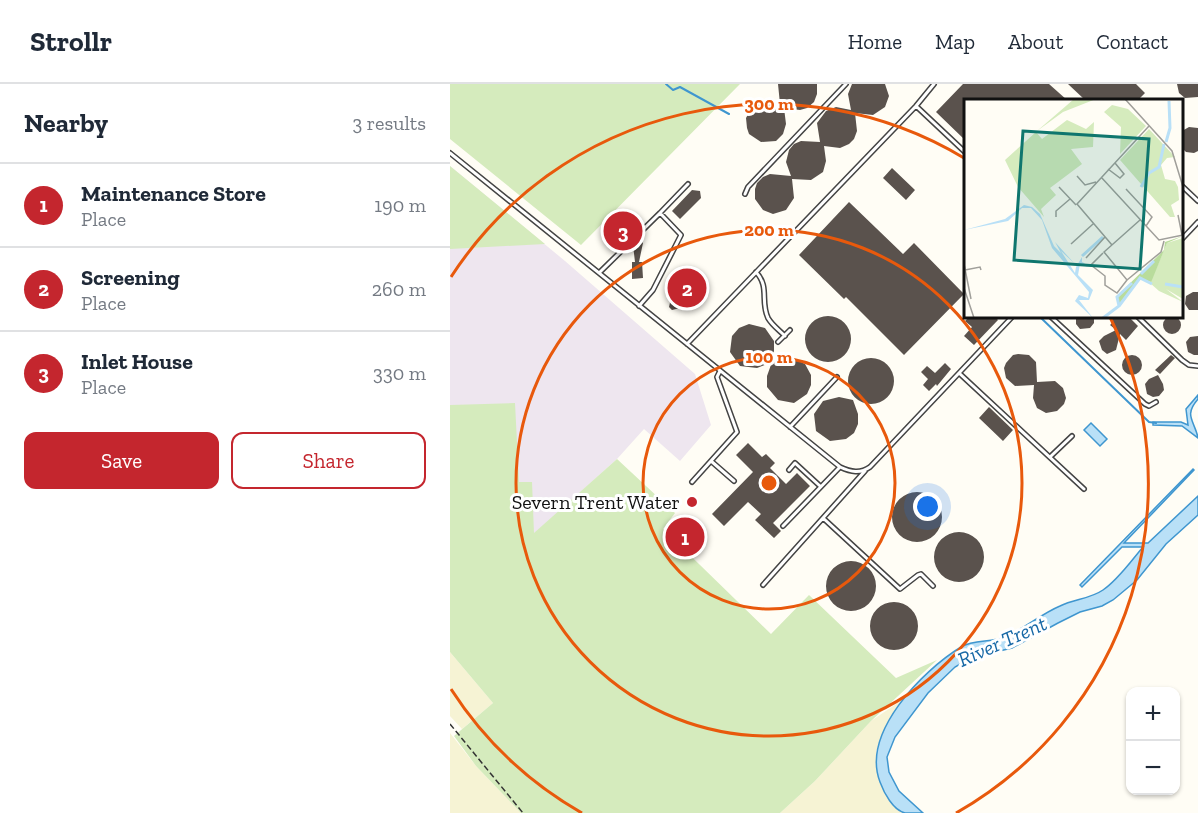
<!DOCTYPE html>
<html lang="en">
<head>
<meta charset="utf-8">
<style>
	body { margin:0; font-family:"Zilla Slab",serif; background:#f6f6f7; color:#1f2937 }
	.controls { position:absolute; right:18px; bottom:18px; display:grid; overflow:hidden; border-radius:12px; box-shadow:0 2px 4px #0004 }
	.controls button { width:54px; height:54px; display:grid; place-items:center; padding:0; border:0; border-bottom:2px solid #e0e1e3; background:#fff; color:#1f2937; font:30px sans-serif }
	.you { position:absolute; left:478px; top:423px; width:21px; height:21px; margin:-15px; border:4px solid #fff; border-radius:50%; background:#1a73e8; box-shadow:0 0 0 9px #1a73e833 }
	.badge { display:grid; place-items:center; width:39px; height:39px; border-radius:50%; background:#c4262e; color:#fff; font-size:20px; font-weight:700 }
	.pin { position:absolute; translate:-50% -50%; border:3px solid #fff; box-shadow:0 2px 6px #0006 }
	.list { margin:0; padding:0; list-style:none }
	h2 { display:flex; justify-content:space-between; align-items:center; height:78px; margin:0; padding:0 24px; font-size:26px }
	h2 small { font-size:20px; font-weight:400; color:#747a83 }
	.list li { display:grid; grid-template-columns:39px 1fr auto; gap:18px; align-items:center; box-sizing:border-box; height:84px; padding:0 24px; border-top:2px solid #e0e1e3 }
	.list b { display:block; font-size:22px; white-space:nowrap }
	.list p { margin:0; font-size:20px; white-space:nowrap; color:#747a83 }
	.list em { font-size:20px; font-style:normal; color:#747a83 }
	.actions { display:flex; gap:12px; padding:18px 24px }
	.actions a { flex:1; padding:14px 0; border:2px solid #c4262e; border-radius:12px; text-align:center; font-size:21px; color:#c4262e }
	.actions .main { background:#c4262e; color:#fff }
	.map { position:relative; flex:none; width:748px; height:729px; overflow:hidden }
	header { display:flex; align-items:center; gap:36px; box-sizing:border-box; height:84px; padding:0 30px; background:#fff; border-bottom:2px solid #e0e1e3 }
	header strong { font-size:28px }
	nav { display:flex; gap:33px; margin-inline-start:auto; font-size:21px }
	main { display:flex }
	aside { flex:1; background:#fff }
	.map>svg:first-child { display:block }
</style>
</head>
<body>
<header>
<strong>Strollr</strong>
<nav><a>Home</a><a>Map</a><a>About</a><a>Contact</a></nav>
</header>
<main>
<aside>
<h2>Nearby<small>3 results</small></h2>
<ul class="list">
<li><span class="badge">1</span><div><b>Maintenance Store</b><p>Place</p></div><em>190 m</em></li>
<li><span class="badge">2</span><div><b>Screening</b><p>Place</p></div><em>260 m</em></li>
<li><span class="badge">3</span><div><b>Inlet House</b><p>Place</p></div><em>330 m</em></li>
</ul>
<div class="actions"><a class="main">Save</a><a>Share</a></div>
</aside>
<div class="map">
<svg width="748" height="729" viewBox="0 0 748 729">
	<rect width="100%" height="100%" fill="#fffdf5"/>
	<path fill="#eee6ef" d="M0,82L115,177L245,290L261,341L230,377L194,345L167,375L65,467L0,403Z"/>
	<path fill="#f6f3d4" d="M0,568L43,619L12,645L0,632Z
		M452,616L426,667L445,722L454,729H330L365,697L421,637Z
		M0,649L26,682L71,729H0Z"/>
	<path fill="#d5ebbd" d="M0,0H290L131,161L0,55Z
		M0,82L95,160L0,165Z
		M65,319L69,398H82L84,449L167,375L225,429L213,445L321,550L359,511L446,594L487,576L421,637L365,697L330,729H71L26,682L4,652L43,619L0,568V321Z"/>
	<path fill="#b9e0f7" stroke="#3f96cf" stroke-width="1.5" d="M748,311V315C733,332 745,337 748,354L732,342L703,341V338H731L738,341L736,325Z
		M641,339L657,355L650,362L634,346Z
		M743,385L744,386L674,459H698L748,412V431L716,460L687,496L663,516L652,522L630,528L608,539L562,564L520,574L505,583L478,609L445,653L437,673L439,688L449,707L473,729C468,729 460,729 455,729C443,726 434,709 430,698C411,649 472,587 511,563C524,555 541,559 555,553C574,545 591,530 610,522C624,515 640,515 653,506C668,496 681,477 693,463H672L632,503L630,501Z"/>
	<g fill="none" stroke-linecap="round" stroke-linejoin="round">
		<path stroke="#3f96cf" stroke-width="2" d="M216,0L223,6L230,3L279,30
			M589,232L699,338L706,339"/>
	</g>
	<path fill="#5a524d" d="M328,0H367V10L364,18L357,24L350,26L334,24L336,40L333,50L326,57L311,58L299,50L297,44L296,34L301,25L308,20L317,18L330,20Z
		M402,0H435L439,12L435,23L423,31L405,29L407,47L404,55L399,60L390,64L374,62L376,77L373,88L361,96L342,95L344,114L336,126L323,130L313,126L305,115V105L307,99L313,93L320,90L341,92L336,78L339,66L344,60L351,57L370,58L367,39L376,27L386,23L401,26L398,10Z
		M513,0H599L617,16H516V57L486,28Z
		M618,0H686L695,9L688,16H635Z
		M727,0H748V13L735,14L729,9Z
		M739,43L748,44V67L744,69L736,68L732,64V47Z
		M442,84L465,106L456,116L433,94Z
		M242,106L250,107L251,114L230,135L222,127Z
		M399,118L453,170L464,159L514,210L454,271L396,213L394,215L349,171Z
		M175,135L185,144L181,149L183,150L171,159L161,150Z
		M189,155L193,159L189,178H192L193,194L182,195V178H185L183,161Z
		M251,194L247,211L234,223L222,226L219,223L222,210L227,202L232,196Z
		M743,208H748V226H739L735,220L736,212Z
		M713 241a9 9 0 1 1 18 0a9 9 0 1 1-18 0Z
		M520,232H544L548,236L524,261L514,252L522,243L515,237Z
		M626,232H644V239L640,244L630,245L626,240Z
		M658,232H678L688,242L676,256L670,250L666,266L657,270L652,266L649,257L654,252L666,246L660,241L663,238Z
		M355 255a23 23 0 1 1 46 0a23 23 0 1 1-46 0Z
		M299,240L315,244L324,257V267L320,279L307,284L290,282L280,268L282,252L289,244Z
		M748,252V271H744L738,268L736,258L740,253Z
		M568,270L579,271L586,278L587,298L605,297L613,304L616,314L614,320L607,327L596,329L587,324L583,314L584,301L565,302L556,294L554,284L556,279L563,271Z
		M721,271L725,274L710,290L705,286Z
		M672 281a10 10 0 1 1 20 0a10 10 0 1 1-20 0Z
		M336,274L347,276L355,280L361,291V301L357,310L344,319L328,316L317,303V292L322,278Z
		M398 297a23 23 0 1 1 46 0a23 23 0 1 1-46 0Z
		M495,279L501,285L487,302L486,300L479,307L473,301L478,295L471,288L477,282L485,289Z
		M708,291L713,300L714,306L709,312L703,313L697,310L695,300L699,295Z
		M389,313L403,316L408,330V340L404,349L396,355L380,357L366,347L364,330L373,317Z
		M539,323L563,346L553,357L529,334Z
		M298,359L312,373L316,370L325,379L320,384L336,400L347,389L360,402L323,439L331,447L324,454L305,436L311,430L298,418L274,442L262,430L303,388L286,371Z
		M442 433a25 25 0 1 1 50 0a25 25 0 1 1-50 0Z
		M231,439L249,459L240,467L221,447Z
		M484 473a25 25 0 1 1 50 0a25 25 0 1 1-50 0Z
		M376 502a25 25 0 1 1 50 0a25 25 0 1 1-50 0Z
		M420 542a24 24 0 1 1 48 0a24 24 0 1 1-48 0Z"/>
	<g fill="none" stroke-linecap="round" stroke-linejoin="round">
		<defs>
			<path id="lane" d="M466,22L516,69
				M0,69L390,383C401,388 410,390 420,383L563,232
				M732,102L748,117
				M295,110L298,103L396,0
				M210,129L238,100
				M732,155L748,138
				M306,188C320,203 310,217 318,234C322,241 329,246 335,252
				M149,189L210,129L231,151L203,206L189,222
				M600,232L695,320L699,322L706,318
				M687,232L732,276L739,281L748,282
				M328,258L340,246
				M237,260L466,22L484,0
				M509,289L634,405
				M340,343L387,293
				M600,373L622,352
				M261,377L284,397
				M339,386L345,379L370,402
				M242,398L287,348L267,293L270,287
				M373,434L450,505L468,491L471,490L483,502
				M333,442L390,383
				M313,501L415,387"/>
		</defs>
		<use href="#lane" stroke="#444" stroke-width="6"/>
		<path stroke="#333" stroke-width="1.5" stroke-dasharray="6 3" stroke-linecap="butt" d="M0,640L73,729"/>
		<use href="#lane" stroke="#fff" stroke-width="3"/>
	</g>
	<g fill="none" stroke="#e8590c" stroke-width="3">
		<circle cx="319" cy="399" r="126"/>
		<circle cx="319" cy="399" r="253"/>
		<path d="M132 729A379 379 0 0 1 1 605M1 193A379 379 0 0 1 514 74M660 233A379 379 0 0 1 506 729"/>
	</g>
	<circle fill="#c4262e" stroke="#fff" stroke-width="2" cx="242" cy="418" r="6"/>
	<g text-anchor="middle" dominant-baseline="central" stroke-width="6" stroke-linejoin="round" paint-order="stroke">
		<g font-size="20" fill="#111" stroke="#fff" text-anchor="end">
			<text x="230" y="418">Severn Trent Water</text>
		</g>
		<g font-size="21" font-style="italic" fill="#1768a6" stroke="#fff">
			<text transform="translate(552 557) rotate(-24)">River Trent</text>
		</g>
	</g>
	<g transform="translate(514 15)">
		<rect width="219" height="219" fill="#fffdf5"/>
		<path d="M110,0H132L99,13L73,32ZM148,6L164,10L182,27L156,55L157,28L140,13ZM103,21L122,30L130,23L129,48L107,50L118,65L86,89L92,96L77,110L80,118L54,88L41,61L72,33L78,40ZM185,30L211,58L203,59L197,66L201,80L211,82L214,88L215,101L207,106L211,118H206L156,61ZM219,139V200L202,190L219,203L195,192L186,184L203,144Z" fill="#d5ebbd"/>
		<path d="M219,137L203,144L188,181L187,183L176,179L155,207L152,198L200,151L201,143Z" fill="#b9dc9c"/>
		<path d="M60,106L68,108L76,115L90,147L97,154L91,143L110,164L97,152L111,174L112,168L118,158V163L120,164L124,168L116,165L114,176L129,191L125,201H115L129,219L111,202L115,196L124,199L125,193L88,149L78,121L67,109H58L44,122L0,131L41,120Z" fill="#b9e0f7"/>
		<path fill="none" stroke="#b9e0f7" stroke-width="3" d="M202,43L206,29L205,2M177,88L185,74L195,68L200,45M118,157L139,138M177,175L190,162M201,185L219,188M155,207L176,179L188,185M139,219L155,207L153,198L168,184"/>
		<path fill="none" stroke="#a09f9a" stroke-width="1.5" d="M161,0L208,52L219,88M144,70L156,79L160,75L151,64M113,77L121,86L132,83M137,78L195,141L219,136M95,88L112,106M162,90L188,118L182,127M214,116L218,136M92,118V112L106,100M176,121L140,153L163,181L197,153L200,142M107,145L129,125M148,146L113,105L185,27M139,154L127,166L141,177V186L153,194L163,181M122,159L141,138M0,165L7,200M1,171L16,168L17,171M0,189L10,219"/>
		<path fill="#0f766e" fill-opacity="0.15" stroke="#0f766e" stroke-width="3" d="M59,32L185,40L176,170L50,161Z"/>
		<rect width="219" height="219" fill="none" stroke="#111" stroke-width="3"/>
	</g>
	<circle cx="319" cy="399" r="9" fill="#e8590c" stroke="#fff" stroke-width="3"/>
	<g font-size="18" text-anchor="middle" font-weight="bold" fill="#e8590c" stroke="#fff" stroke-width="6" stroke-linejoin="round" paint-order="stroke">
		<text x="319" y="26">300 m</text>
		<text x="319" y="152">200 m</text>
		<text x="319" y="279">100 m</text>
	</g>
</svg>
<div class="controls">
<button>+</button>
<button>−</button>
</div>
<div class="you"></div>
<div class="pin badge" style="left:235px;top:453px">1</div>
<div class="pin badge" style="left:237px;top:204px">2</div>
<div class="pin badge" style="left:173px;top:147px">3</div>
</div>
</main>
</body>
</html>
